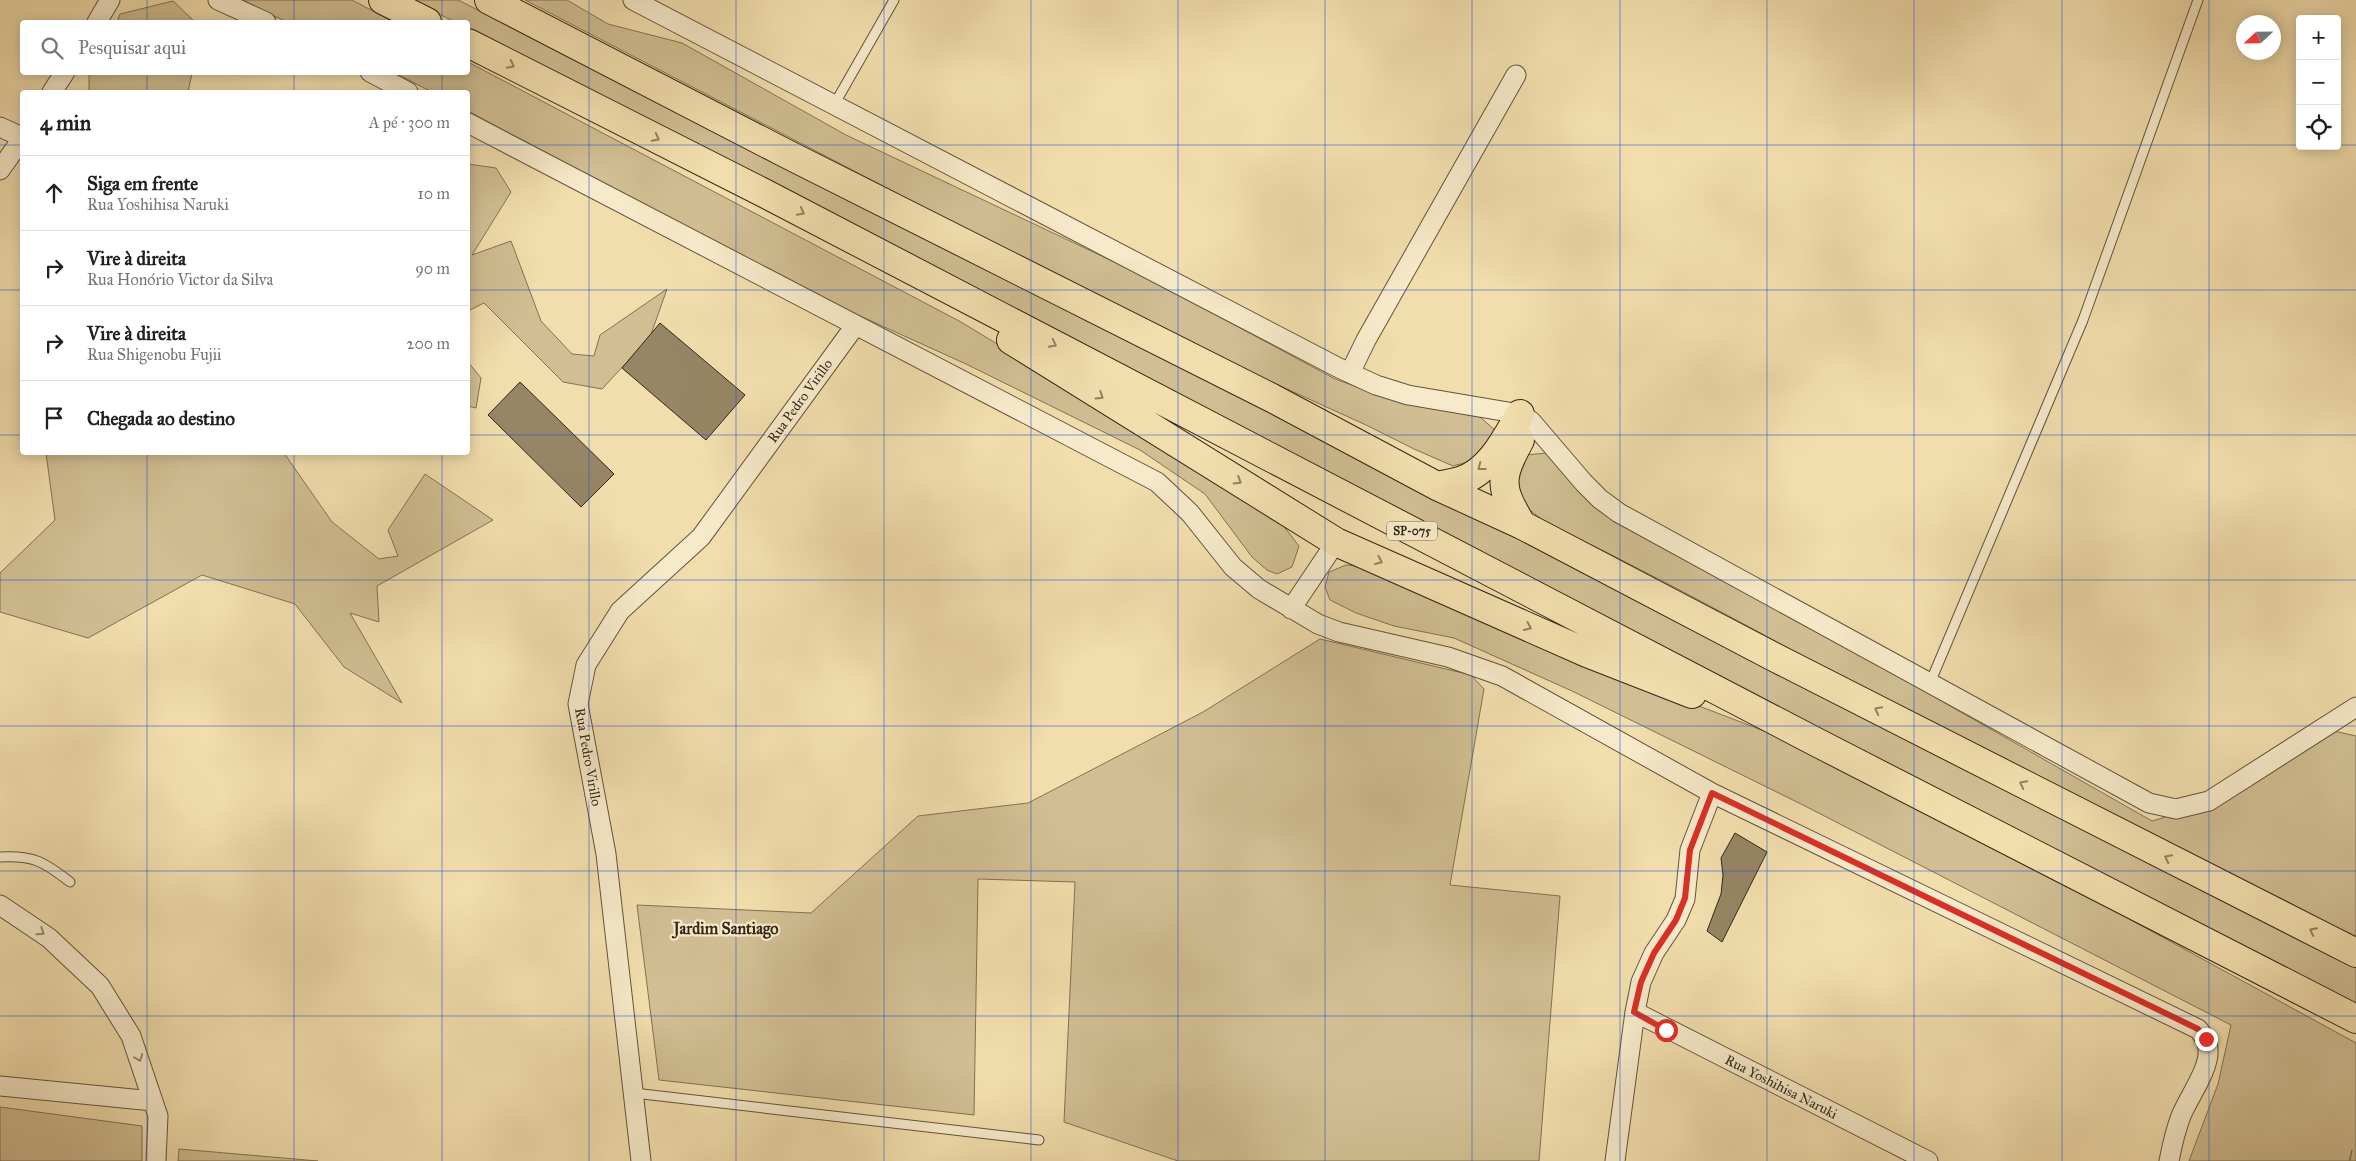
<!DOCTYPE html>
<html lang="pt">
<head>
<meta charset="utf-8">
<style>
	body { margin:0; font-family:"IM FELL Great Primer",serif; background:#f6f6f6; color:#202124 }
	.controls { position:absolute; right:15px; top:15px; display:grid; overflow:hidden; border-radius:5px; box-shadow:0 2px 12px #0003 }
	.controls button { width:45px; height:45px; display:grid; place-items:center; padding:0; border:0; border-bottom:1px solid #e0e0e0; background:#fff; color:#202124; font:25px sans-serif }
	.compass { position:absolute; left:2236px; top:15px; width:45px; height:45px; border-radius:50%; background:#fff; box-shadow:0 2px 12px #0003; rotate:248deg }
	.stop { position:absolute; width:15px; height:15px; margin:-11px; border:4px solid #d93025; border-radius:50%; background:#fff }
	.stop.end { background:#d93025; border-color:#fff; box-shadow:0 1px 5px #0008 }
	.list { margin:0; padding:0; list-style:none }
	h2 { display:flex; justify-content:space-between; align-items:center; height:65px; margin:0; padding:0 20px; font-size:21px }
	h2 small { font-size:16px; font-weight:400; color:#757577 }
	.list li { display:grid; grid-template-columns:32px 1fr auto; gap:15px; align-items:center; box-sizing:border-box; height:75px; padding:0 20px; border-top:1px solid #e0e0e0 }
	.list b { display:block; font-size:19px; white-space:nowrap }
	.list p { margin:0; font-size:16px; white-space:nowrap; color:#757577 }
	.list em { font-size:16px; font-style:normal; color:#757577 }
	.icon { flex:none; width:28px; height:28px; fill:none; stroke:currentColor; stroke-width:2; stroke-linecap:round; stroke-linejoin:round }
	.map { position:relative; flex:none; width:2356px; height:1161px; overflow:hidden }
	.search { position:absolute; background:#fff; box-shadow:0 2px 12px #0003; left:20px; top:20px; width:450px; height:55px; display:flex; align-items:center; gap:12px; box-sizing:border-box; padding:0 18px; border-radius:5px; color:#757577; font-size:19px }
	.panel { position:absolute; background:#fff; box-shadow:0 2px 12px #0003; left:20px; top:90px; width:450px; height:365px; border-radius:5px }
	.map>svg:first-child { display:block }
</style>
</head>
<body>
<div class="map">
<svg width="2356" height="1161" viewBox="0 0 2356 1161">
	<rect width="100%" height="100%" fill="#f2dead"/>
	<filter id="stains"><feTurbulence type="fractalNoise" baseFrequency=".004" numOctaves="4"/><feColorMatrix values="0 0 0 0 .2 0 0 0 0 .09 0 0 0 0 .02 0 0 0 .5 -.17"/></filter>
	<radialGradient id="worn" r=".72"><stop offset=".6" stop-color="#630" stop-opacity="0"/><stop offset="1" stop-color="#630" stop-opacity=".3"/></radialGradient>
	<path fill="#d1bf93" stroke="#827254" d="M240,0H352L394,22H287Z
		M411,0H458L1209,379L2356,966V1006L468,29V22H455Z
		M525,0H567L608,24L682,43L846,135L1144,276L1335,379L1396,401L1480,417L1495,430L1475,460L1453,466L1414,449L1366,425L1144,324L1064,280Z
		M173,1L195,22H117L120,14Z
		M468,62L961,322L1272,511L1299,546L1292,567L1277,574L1267,570L1252,557L1205,494L1140,450L966,364L805,291L468,111V92H432L395,73L468,72Z
		M89,73V72L192,73L188,92H89Z
		M468,164L496,168L511,192L472,255L511,241L541,321L572,354L594,356L600,335L667,289L650,337L602,389L563,382L484,303L468,311Z
		M468,362L481,378L476,408L468,406Z
		M46,453H284L332,522L379,559L398,556L388,530L425,474L493,520L377,586L379,622L350,613L402,703L344,667L295,604L202,575L88,638L0,612V573L55,520Z
		M1547,453L1580,493L1622,523L1801,621L2152,821L2189,810L2334,731L2356,736V936C2257,891 2159,845 2063,796C1890,706 1721,607 1545,522L1521,503L1513,469L1524,455Z
		M1346,565L1369,567L1678,698L1835,758L2356,1043V1161H2350L2352,1150L2349,1161H2189L2218,1084L2231,1025L1805,806L1572,691L1454,638L1394,626L1356,613L1330,600L1325,587L1329,572Z
		M1320,639L1471,675L1484,689L1450,885L1560,896L1539,1161H1178L1064,1122L1075,882L978,879L974,1115L659,1080L637,905L811,913L918,816L1028,803L1203,712Z
		M0,1107L142,1126V1161H0Z
		M179,1149L318,1161H178Z"/>
	<path fill="#968665" stroke="#322616" d="M660,323L745,395L706,440L622,368Z
		M520,382L614,474L581,507L488,415Z
		M1735,833L1767,852L1722,942L1707,931L1721,894L1723,875L1721,858Z"/>
	<g fill="none" stroke-linecap="round" stroke-linejoin="round">
		<defs>
			<path id="service" d="M834,105L894,0
				M1930,683L2083,320L2198,0
				M0,857C34,855 44,862 70,882
				M634,1093L1039,1140"/>
			<path id="minor" d="M218,0L266,22
				M633,0L1339,368L1376,385L1408,395L1520,414L1531,421L1584,483L1600,499L1619,513L2149,803L2176,809L2209,801L2356,707
				M97,22L110,0
				M370,72L408,92
				M52,92L65,72
				M468,123L1157,482L1190,513L1233,567L1259,589L1318,624L1339,632L1448,657L1502,676L1712,793L2198,1029C2203,1035 2208,1041 2208,1049C2210,1069 2188,1098 2181,1116C2175,1131 2172,1146 2169,1161
				M0,127L22,137
				M0,170L22,139
				M1350,373L1366,340L1516,75
				M1291,609L1336,542
				M0,905L49,938L100,986L131,1036L158,1116L156,1161
				M1635,1012L1928,1161
				M0,1086L153,1101
				M641,1161L606,854L578,704L586,665L620,611L701,537L855,326
				M1615,1161L1635,1012L1641,982L1654,953L1676,920L1685,899L1690,850L1712,793"/>
			<path id="motorway" d="M383,0L427,22
				M489,0L785,153L1272,398L1437,486L1522,525L1774,657L2356,953
				M468,43L762,192L1818,743L2356,1019
				M1011,340L1336,542L1587,653L1692,694
				M1520,440C1499,479 1499,487 1522,525
				M1437,486C1445,484 1453,483 1460,481C1490,472 1506,438 1520,414"/>
		</defs>
		<use href="#service" stroke="#62543c" stroke-width="11"/>
		<use href="#minor" stroke="#62543c" stroke-width="21"/>
		<use href="#motorway" stroke="#322616" stroke-width="30"/>
		<use href="#service" stroke="#f7eaca" stroke-width="9"/>
		<use href="#minor" stroke="#f7eaca" stroke-width="19"/>
		<use href="#motorway" stroke="#f2dead" stroke-width="28"/>
	</g>
	<defs><path id="oneway-chevron" d="M-2-3.5L2.5 0L-2 3.5" fill="none" stroke-width="1.6" stroke-linecap="round" stroke-linejoin="round" transform="scale(1.25)"/></defs>
	<g stroke="#928262">
		<use href="#oneway-chevron" transform="translate(511 65) rotate(27)"/>
		<use href="#oneway-chevron" transform="translate(656 138) rotate(27)"/>
		<use href="#oneway-chevron" transform="translate(801 212) rotate(28)"/>
		<use href="#oneway-chevron" transform="translate(1053 344) rotate(27)"/>
		<use href="#oneway-chevron" transform="translate(1100 396) rotate(32)"/>
		<use href="#oneway-chevron" transform="translate(1481 467) rotate(142)"/>
		<use href="#oneway-chevron" transform="translate(1238 481) rotate(32)"/>
		<use href="#oneway-chevron" transform="translate(1379 561) rotate(24)"/>
		<use href="#oneway-chevron" transform="translate(1528 627) rotate(24)"/>
		<use href="#oneway-chevron" transform="translate(1878 710) rotate(-153)"/>
		<use href="#oneway-chevron" transform="translate(2023 784) rotate(-153)"/>
		<use href="#oneway-chevron" transform="translate(2168 858) rotate(-153)"/>
		<use href="#oneway-chevron" transform="translate(2313 931) rotate(-153)"/>
	</g>
	<g stroke="#948870">
		<use href="#oneway-chevron" transform="translate(41 932) rotate(33)"/>
		<use href="#oneway-chevron" transform="translate(139 1058) rotate(69)"/>
	</g>
	<g fill="none" stroke-linecap="round" stroke-linejoin="round">
		<path stroke="#d93025" stroke-width="6" d="M1666,1030L1634,1012L1641,982L1654,953L1676,920L1685,898L1690,850L1712,793L2198,1029L2206,1039"/>
	</g>
	<path fill="none" stroke="#1d4ed8" stroke-width="1" stroke-opacity="0.55" d="M147,0V22M294,0V22M442,0V22M589,0V1161M736,0V1161M884,0V1161M1031,0V1161M1178,0V1161M1325,0V1161M1472,0V1161M1620,0V1161M1767,0V1161M1914,0V1161M2062,0V1161M2209,0V1161M147,72V92M294,72V92M442,72V92M0,145H22M468,145H2300M2337,145H2356M0,290H22M468,290H2356M0,435H22M468,435H2356M147,452V1161M294,452V1161M442,452V1161M0,580H2356M0,726H2356M0,871H2356M0,1016H2356"/>
	<g text-anchor="middle" dominant-baseline="central" stroke-width="4.5" stroke-linejoin="round" paint-order="stroke">
		<rect fill="#f7eaca" stroke="#6d614c" stroke-width="1" x="1387" y="521.5" width="50" height="19" rx="4"/>
		<g font-size="12" font-weight="bold" fill="#322616">
			<text x="1412" y="531">SP-075</text>
		</g>
		<g font-size="14" fill="#322616" stroke="#f7eaca">
			<text transform="translate(800 401) rotate(-54)">Rua Pedro Virillo</text>
			<text transform="translate(588 757) rotate(80)">Rua Pedro Virillo</text>
			<text transform="translate(1781 1087) rotate(27)">Rua Yoshihisa Naruki</text>
		</g>
		<g font-size="16" font-weight="bold" fill="#322616" stroke="#f7eaca">
			<text x="726" y="928">Jardim Santiago</text>
		</g>
	</g>
	<rect width="100%" height="100%" filter="url(#stains)"/>
	<rect width="100%" height="100%" fill="url(#worn)"/>
</svg>
<div class="controls">
<button>+</button>
<button>−</button>
<button><svg class="icon" aria-label="locate" viewBox="0 0 24 24"><circle cx="12" cy="12" r="6"/><path d="M12 2v4M12 18v4M2 12h4M18 12h4"/></svg></button>
</div>
<svg class="compass" viewBox="-18 -18 36 36"><path d="M0-13l5 13h-10z" fill="#e53935"/><path d="M0 13l5-13h-10z" fill="#757577"/></svg>
<div class="stop" style="left:1666px;top:1030px"></div>
<div class="stop end" style="left:2206px;top:1039px"></div>
<div class="search"><svg class="icon" aria-label="search" viewBox="0 0 24 24"><circle cx="10" cy="10" r="6"/><path d="M15 15l6 6"/></svg>Pesquisar aqui</div>
<section class="panel">
<h2>4 min<small>A pé · 300 m</small></h2>
<ul class="list">
<li><svg class="icon" aria-label="ahead" viewBox="0 0 24 24"><path d="M12 20V5M6 11l6-6 6 6"/></svg><div><b>Siga em frente</b><p>Rua Yoshihisa Naruki</p></div><em>10 m</em></li>
<li><svg class="icon" aria-label="right" viewBox="0 0 24 24"><path d="M7 20v-9h11M14 6l5 5-5 5"/></svg><div><b>Vire à direita</b><p>Rua Honório Victor da Silva</p></div><em>90 m</em></li>
<li><svg class="icon" aria-label="right" viewBox="0 0 24 24"><path d="M7 20v-9h11M14 6l5 5-5 5"/></svg><div><b>Vire à direita</b><p>Rua Shigenobu Fujii</p></div><em>200 m</em></li>
<li><svg class="icon" aria-label="arrive" viewBox="0 0 24 24"><path d="M6 21V4h12l-3 4 3 4H6"/></svg><div><b>Chegada ao destino</b></div></li>
</ul>
</section>
</div>
</body>
</html>
